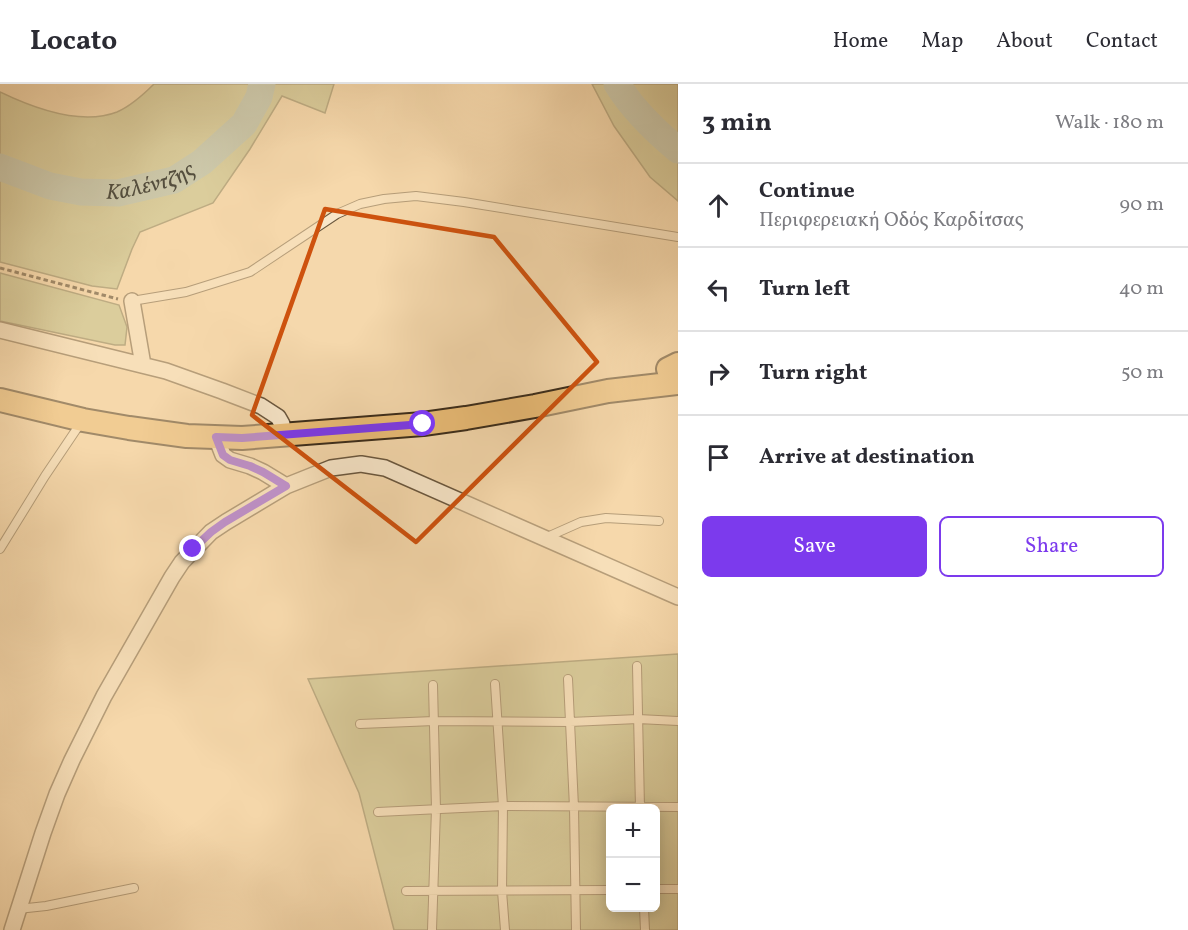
<!DOCTYPE html>
<html lang="en">
<head>
<meta charset="utf-8">
<style>
	body { margin:0; font-family:Vollkorn,serif; background:#f7f7f7; color:#2b2b33 }
	.controls { position:absolute; right:18px; bottom:18px; display:grid; overflow:hidden; border-radius:9px; box-shadow:0 3px 15px #0003 }
	.controls button { width:54px; height:54px; display:grid; place-items:center; padding:0; border:0; border-bottom:2px solid #e1e1e2; background:#fff; color:#2b2b33; font:30px sans-serif }
	.stop { position:absolute; width:18px; height:18px; margin:-14px; border:4px solid #7c3aed; border-radius:50%; background:#fff }
	.stop.end { background:#7c3aed; border-color:#fff; box-shadow:0 2px 6px #0008 }
	.list { margin:0; padding:0; list-style:none }
	h2 { display:flex; justify-content:space-between; align-items:center; height:78px; margin:0; padding:0 24px; font-size:26px }
	h2 small { font-size:20px; font-weight:400; color:#7c7c81 }
	.list li { display:grid; grid-template-columns:39px 1fr auto; gap:18px; align-items:center; box-sizing:border-box; height:84px; padding:0 24px; border-top:2px solid #e1e1e2 }
	.list b { display:block; font-size:22px; white-space:nowrap }
	.list p { margin:0; font-size:20px; white-space:nowrap; color:#7c7c81 }
	.list em { font-size:20px; font-style:normal; color:#7c7c81 }
	.actions { display:flex; gap:12px; padding:18px 24px }
	.actions a { flex:1; padding:14px 0; border:2px solid #7c3aed; border-radius:9px; text-align:center; font-size:21px; color:#7c3aed }
	.actions .main { background:#7c3aed; color:#fff }
	.icon { flex:none; width:33px; height:33px; fill:none; stroke:currentColor; stroke-width:2; stroke-linecap:round; stroke-linejoin:round }
	.map { position:relative; flex:none; width:678px; height:846px; overflow:hidden }
	header { display:flex; align-items:center; gap:36px; box-sizing:border-box; height:84px; padding:0 30px; background:#fff; border-bottom:2px solid #e1e1e2 }
	header strong { font-size:28px }
	nav { display:flex; gap:33px; margin-inline-start:auto; font-size:21px }
	main { display:flex }
	aside { flex:1; background:#fff }
	.map>svg:first-child { display:block }
</style>
</head>
<body>
<header>
<strong>Locato</strong>
<nav><a>Home</a><a>Map</a><a>About</a><a>Contact</a></nav>
</header>
<main>
<div class="map">
<svg width="678" height="846" viewBox="0 0 678 846">
	<rect width="100%" height="100%" fill="#f5d8ac"/>
	<filter id="stains"><feTurbulence type="fractalNoise" baseFrequency=".00333" numOctaves="4"/><feColorMatrix values="0 0 0 0 .2 0 0 0 0 .09 0 0 0 0 .02 0 0 0 .5 -.17"/></filter>
	<radialGradient id="worn" r=".72"><stop offset=".6" stop-color="#630" stop-opacity="0"/><stop offset="1" stop-color="#630" stop-opacity=".3"/></radialGradient>
	<path fill="#bbbf8a" stroke="#7b7652" stroke-width="1.5" fill-rule="evenodd" d="M154,0H334L325,29L282,12L250,65L213,119L140,148L132,165L117,205L92,202L0,178V8C33,24 81,42 117,28C131,22 143,11 154,0Z
		M592,0H678V117L650,93L614,42Z
		M0,189L119,221L127,243L125,261H115L0,237Z
		M678,570V846H394L359,709L308,595ZM610,724H656V824H610Z"/>
	<g fill="none" stroke-linecap="round" stroke-linejoin="round">
		<g stroke="#9db9ae" stroke-width="27">
			<path d="M617,0C633,26 655,47 678,66"/>
			<path id="s1" d="M0,83L50,102L81,108L118,109L174,96L202,78L244,40L259,13L262,0"/>
		</g>
		<defs>
			<path id="service" d="M132,217L186,208L250,188L337,130L360,120L384,115L416,112L464,118L678,153
				M545,454L581,438L606,434L659,437
				M0,465L45,392L80,340
				M637,582L640,724
				M568,595L574,723L576,846
				M495,600L503,722L502,807L505,846
				M360,640L434,637L570,638L638,635L678,637
				M378,728L503,722L678,723
				M656,805H678
				M406,807L610,806
				M644,824L645,846
				M18,825L46,822L134,804
				M432,846L436,725L433,601"/>
			<path id="minor" d="M132,217L143,281
				M0,246L166,287L222,307L261,322L278,333L282,340V351
				M216,353L223,371L230,376L250,382L263,388L286,402
				M12,846L43,749L57,710L72,676L104,612L172,493L182,478L211,448L226,438L286,402L331,384L361,380L385,384L678,513"/>
			<path id="primary" d="M668,285L678,280
				M0,316L83,336L129,344L187,352L242,354L423,340L466,334L535,322L608,307L678,299"/>
		</defs>
		<use href="#service" stroke="#6a573e" stroke-width="10"/>
		<use href="#minor" stroke="#6a573e" stroke-width="18"/>
		<use href="#primary" stroke="#3b2c1a" stroke-width="26"/>
		<path stroke="#3b2c1a" stroke-width="3" stroke-dasharray="4.5 3" stroke-linecap="butt" d="M0,184L118,215"/>
		<use href="#service" stroke="#f8e6c9" stroke-width="8"/>
		<use href="#minor" stroke="#f8e6c9" stroke-width="15"/>
		<use href="#primary" stroke="#eabc76" stroke-width="22"/>
	</g>
	<g fill="none" stroke-linecap="round" stroke-linejoin="round">
		<path stroke="#7c3aed" stroke-width="8" d="M193,465L211,448L225,438L286,402L263,388L250,382L230,376L223,371L216,353L242,354L423,340"/>
	</g>
	<path d="M0 0H678V846H0ZM325,125L494,153L597,278L416,458L252,331Z" fill="#f5d8ac" fill-opacity=".55" fill-rule="evenodd"/>
	<path fill="none" stroke="#ce520e" stroke-width="4.5" stroke-linejoin="round" d="M325,125L494,153L597,278L416,458L252,331Z"/>
	<g text-anchor="middle" dominant-baseline="central" stroke-width="6" stroke-linejoin="round" paint-order="stroke">
		<g font-size="22" font-style="italic" fill="#544f3f" stroke="#f8e6c9">
			<text stroke="none"><textPath href="#s1" startOffset="156">Καλέντζης</textPath></text>
		</g>
	</g>
	<rect width="100%" height="100%" filter="url(#stains)"/>
	<rect width="100%" height="100%" fill="url(#worn)"/>
</svg>
<div class="controls">
<button>+</button>
<button>−</button>
</div>
<div class="stop" style="left:423px;top:340px"></div>
<div class="stop end" style="left:193px;top:465px"></div>
</div>
<aside>
<h2>3 min<small>Walk · 180 m</small></h2>
<ul class="list">
<li><svg class="icon" aria-label="ahead" viewBox="0 0 24 24"><path d="M12 20V5M6 11l6-6 6 6"/></svg><div><b>Continue</b><p>Περιφερειακή Οδός Καρδίτσας</p></div><em>90 m</em></li>
<li><svg class="icon" aria-label="left" viewBox="0 0 24 24"><path d="M17 20v-9H6M10 6l-5 5 5 5"/></svg><div><b>Turn left</b></div><em>40 m</em></li>
<li><svg class="icon" aria-label="right" viewBox="0 0 24 24"><path d="M7 20v-9h11M14 6l5 5-5 5"/></svg><div><b>Turn right</b></div><em>50 m</em></li>
<li><svg class="icon" aria-label="arrive" viewBox="0 0 24 24"><path d="M6 21V4h12l-3 4 3 4H6"/></svg><div><b>Arrive at destination</b></div></li>
</ul>
<div class="actions"><a class="main">Save</a><a>Share</a></div>
</aside>
</main>
</body>
</html>
